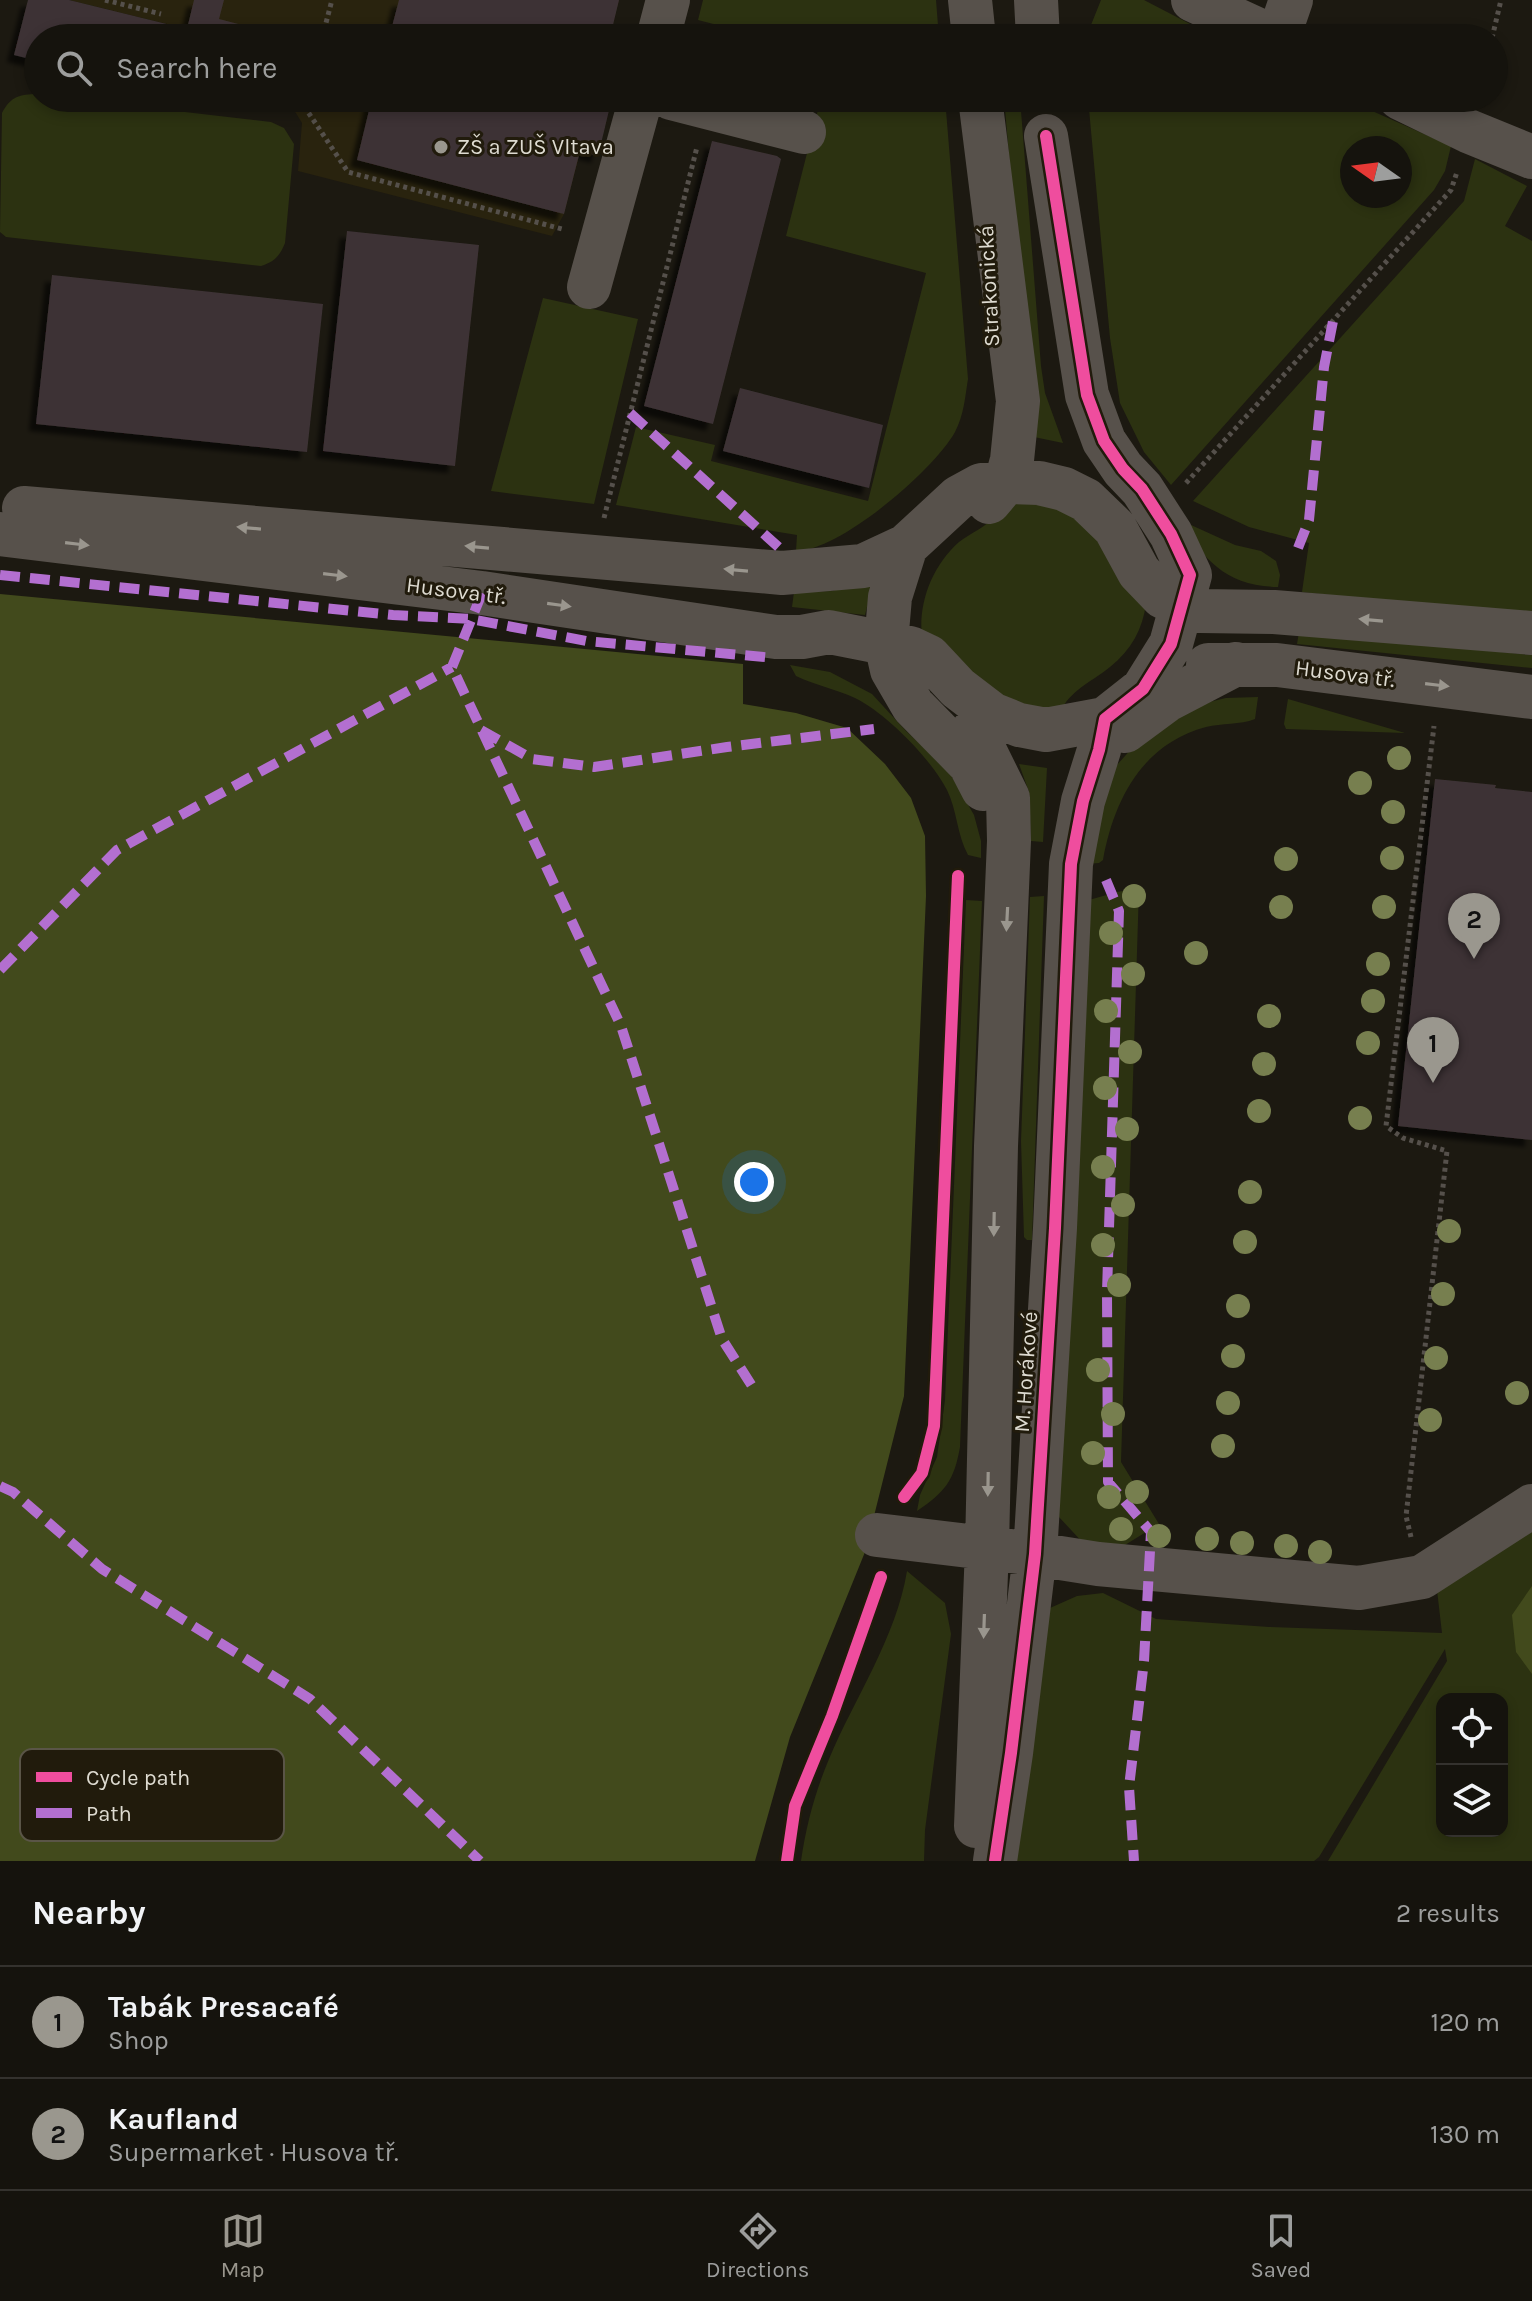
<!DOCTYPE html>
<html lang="en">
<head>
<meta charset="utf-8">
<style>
	body { margin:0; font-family:Karla,sans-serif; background:#1e1c16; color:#f1f3f6 }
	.controls { position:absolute; right:24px; bottom:24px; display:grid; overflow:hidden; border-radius:16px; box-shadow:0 4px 12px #0003 }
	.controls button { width:72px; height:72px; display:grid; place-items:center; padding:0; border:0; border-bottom:2px solid #34322e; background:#15130d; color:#f1f3f6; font:40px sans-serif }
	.compass { position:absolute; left:1340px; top:136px; width:72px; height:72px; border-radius:50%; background:#15130d; box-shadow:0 4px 12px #0003; rotate:284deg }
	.you { position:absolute; left:754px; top:1182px; width:28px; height:28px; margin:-20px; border:6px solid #fff; border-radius:50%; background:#1a73e8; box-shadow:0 0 0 12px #1a73e833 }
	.badge { display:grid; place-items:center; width:52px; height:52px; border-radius:50%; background:#9a978e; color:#111; font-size:26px; font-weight:700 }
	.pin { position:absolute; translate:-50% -66px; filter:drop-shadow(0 2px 4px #0008) }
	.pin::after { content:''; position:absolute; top:42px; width:28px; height:24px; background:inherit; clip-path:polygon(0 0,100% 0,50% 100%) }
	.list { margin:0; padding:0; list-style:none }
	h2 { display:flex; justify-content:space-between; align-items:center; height:104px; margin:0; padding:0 32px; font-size:34px }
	h2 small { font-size:26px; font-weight:400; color:#9d9e9d }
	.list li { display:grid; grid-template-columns:52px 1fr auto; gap:24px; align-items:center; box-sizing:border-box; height:112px; padding:0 32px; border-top:2px solid #34322e }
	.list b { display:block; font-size:30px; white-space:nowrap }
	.list p { margin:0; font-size:26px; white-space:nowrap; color:#9d9e9d }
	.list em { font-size:26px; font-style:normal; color:#9d9e9d }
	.icon { flex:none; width:44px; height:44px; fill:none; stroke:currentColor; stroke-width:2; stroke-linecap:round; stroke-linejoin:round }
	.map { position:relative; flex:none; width:1532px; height:1861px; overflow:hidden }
	.search { position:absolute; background:#15130d; box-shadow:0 4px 12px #0003; left:24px; right:24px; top:24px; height:88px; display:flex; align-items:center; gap:20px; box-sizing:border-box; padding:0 28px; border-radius:44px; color:#9d9e9d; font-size:30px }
	.sheet { height:328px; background:#15130d }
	nav { display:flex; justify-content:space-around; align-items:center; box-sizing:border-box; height:112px; border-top:2px solid #34322e; background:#15130d; font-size:22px; color:#9d9e9d }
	nav a { display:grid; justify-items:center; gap:4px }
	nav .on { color:#9a978e }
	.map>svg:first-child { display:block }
</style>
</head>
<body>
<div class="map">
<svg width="1532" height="1861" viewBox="0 0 1532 1861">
	<defs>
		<filter id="shadow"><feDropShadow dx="-7" dy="7" stdDeviation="2" flood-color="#0009"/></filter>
	</defs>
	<rect width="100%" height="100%" fill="#1c1911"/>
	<path fill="#29230e" d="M69,0H619L609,38H224Z
		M296,98H594L564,214L552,236L298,171L302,123L294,110Z"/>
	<path fill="#2c3211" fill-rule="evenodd" d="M703,0H936L939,38H727L729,28L698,20Z
		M1101,0H1144L1217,38H1090L1091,25Z
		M34,94L38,95V98H64L271,122L284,128L294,144L285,243C280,256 274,262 261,266L6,237L0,232L2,113C10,98 17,95 34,94Z
		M821,98H945L968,379C965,397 964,415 955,432C934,470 840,551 796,551L797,535L616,505L636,427L715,445L711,461L868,501L926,273L786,236Z
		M1004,98H1020L1041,366L1045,393L1063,443L1034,437Z
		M1088,98H1343L1451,146L1445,171L1434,190L1171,485L1144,452L1120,403L1110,338ZM1352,148H1400V196H1352Z
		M1475,159L1527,186L1505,226L1532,241V617L1302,592L1309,543L1249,527L1193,501L1464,201Z
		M543,298L638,319L594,504L491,491Z
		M1016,493L1085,519L1146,603C1143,629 1131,650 1110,667C1093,681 1074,688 1062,708L1014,710L922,638C918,603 932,566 959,542C971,533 985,527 995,517C1003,510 1009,501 1016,493Z
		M1180,520L1235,545L1261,551L1276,561L1280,575L1278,587C1227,586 1204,561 1180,520Z
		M876,571L865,615L792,607L794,592L833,591Z
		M1299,632L1532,655V668L1297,644Z
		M790,665L830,672L872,694L906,731L948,770L974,815L981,841V858L968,855C957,835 957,810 947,790C931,759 886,713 855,698C835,689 815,685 796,676Z
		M1258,697L1255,719C1240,725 1222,723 1206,727C1142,744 1114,800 1103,860L1099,863L1086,864L1116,766L1134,746L1201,704L1226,698Z
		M1288,699L1405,733L1286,729L1284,724Z
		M1019,764L1047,768L1043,842L1031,841L1029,792Z
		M1139,888L1121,1462L1159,1524L1125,1545L1086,1546L1058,1516L1082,902L1117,892Z
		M1044,896L1032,1240H1027L1024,1237L1021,1141L1030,897Z
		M966,900L982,901L960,1447C954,1481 945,1492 917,1511L920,1495L937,1457L945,1400Z
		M1532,1529V1861H1328L1447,1661L1445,1649L1319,1857L1314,1861H1016L1050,1608L1077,1596L1103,1593L1156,1619L1269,1627L1442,1633L1437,1590ZM1442,1699H1502V1831H1442Z
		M907,1571L945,1603L951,1634L925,1830L924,1861H801C806,1826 815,1792 829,1759C855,1697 896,1638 907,1571Z"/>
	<path fill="#424a1c" d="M0,594L743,664V704L796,713L847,728L885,764L911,798L925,836L926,896L904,1396L865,1552L790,1737L755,1861H0Z
		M1532,1586V1674L1516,1652L1512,1615Z"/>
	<path fill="#3d3335" filter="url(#shadow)" d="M28,0H69L187,29L194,0H224L219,19L292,38H224L203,32L201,38H38V61L14,55Z
		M399,0H619L612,29L629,34L628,38H389Z
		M695,26L725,33L724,38H692Z
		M372,98H612L598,156L580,151L564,214L357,160Z
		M712,141L777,156L781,159L713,424L644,406Z
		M347,231L479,245L455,466L323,451Z
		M52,275L323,304L307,452L36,424Z
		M740,388L883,425L869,488L723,451Z
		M1435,779L1496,785L1495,788L1532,792V1140L1398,1126Z"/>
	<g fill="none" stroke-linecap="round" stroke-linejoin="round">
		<path stroke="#55504b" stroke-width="5" stroke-dasharray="4 4" stroke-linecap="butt" d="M105,0L161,14
			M322,38L332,0
			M1492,38L1501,0
			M308,98L306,109L348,172L562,229
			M1186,483L1451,190L1457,172
			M604,518L697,147
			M1411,1537L1406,1516L1447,1151L1403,1138L1386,1126L1434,726"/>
		<path stroke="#57514b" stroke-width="44" d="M970,0L974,38
			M1036,0L1038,38
			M1193,0L1276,38
			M658,38L668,0
			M1278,38L1291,0
			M671,98L804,132
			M980,98L1018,401L1012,460L1006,482L989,502
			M1400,98L1468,131L1532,157
			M589,287L641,98
			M24,508L782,573L863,566L906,546
			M0,534L482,593L776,637H802L829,632L910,648L929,657L958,688L992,714L1019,725L1046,730L1105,719
			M1208,665H1277L1532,697
			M974,729L1008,798L1009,841L996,1146L987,1548L976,1826
			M1125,731L1167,700L1236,664
			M983,789L970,764L913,706L892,670L886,643L890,597L906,546L959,497L981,485L1006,482L1039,483L1064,489L1086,500L1115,528L1139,572L1163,597L1200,611L1274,612L1532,633
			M877,1535L1035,1554L1098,1564L1359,1588L1422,1577L1532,1506
			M995,1861L1011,1753L1035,1554L1055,1228L1071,864L1083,801L1099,750L1105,719L1143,689L1171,644L1190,575L1171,534L1142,489L1123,469L1104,441L1087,395L1046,136"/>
		<path stroke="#b36fd0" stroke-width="10" stroke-dasharray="20 10" stroke-linecap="butt" d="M630,413L784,552
			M1298,548L1309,520L1324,367L1333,321
			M0,575L393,615L471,619L586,641L775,658
			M482,593L452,667L621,1026L722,1339L752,1386
			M481,730L532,759L594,767L727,747L874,729
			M1106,880L1119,911L1107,1292L1108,1482L1151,1532L1144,1661L1129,1787L1134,1861
			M0,970L117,850L452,667
			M0,1486L13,1492L102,1569L310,1699L480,1861"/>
		<defs>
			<path id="cycleway" d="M904,1497L922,1473L934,1426L958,876
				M787,1861L795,1806L832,1716L881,1577
				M995,1861L1011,1753L1035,1554L1055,1228L1071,864L1083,801L1099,750L1105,719L1143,689L1171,644L1190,575L1171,534L1142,489L1123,469L1104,441L1087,395L1046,136"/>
		</defs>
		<use href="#cycleway" stroke="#211b0c" stroke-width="17"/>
		<use href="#cycleway" stroke="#ef4d9e" stroke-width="12"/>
	</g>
	<g fill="#777f4f">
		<circle cx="1399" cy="758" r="12"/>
		<circle cx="1360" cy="783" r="12"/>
		<circle cx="1393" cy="812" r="12"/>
		<circle cx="1392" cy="858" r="12"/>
		<circle cx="1286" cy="859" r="12"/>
		<circle cx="1134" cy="896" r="12"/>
		<circle cx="1281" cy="907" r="12"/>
		<circle cx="1384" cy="907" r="12"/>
		<circle cx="1111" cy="933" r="12"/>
		<circle cx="1196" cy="953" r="12"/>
		<circle cx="1378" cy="964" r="12"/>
		<circle cx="1133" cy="974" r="12"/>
		<circle cx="1373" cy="1001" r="12"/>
		<circle cx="1106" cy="1011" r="12"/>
		<circle cx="1269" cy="1016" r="12"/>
		<circle cx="1368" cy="1043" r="12"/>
		<circle cx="1130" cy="1052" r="12"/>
		<circle cx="1264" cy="1064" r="12"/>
		<circle cx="1105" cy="1088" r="12"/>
		<circle cx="1259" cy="1111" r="12"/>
		<circle cx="1360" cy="1118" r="12"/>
		<circle cx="1127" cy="1129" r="12"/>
		<circle cx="1103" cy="1167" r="12"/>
		<circle cx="1250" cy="1192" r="12"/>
		<circle cx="1123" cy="1205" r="12"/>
		<circle cx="1449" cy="1231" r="12"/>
		<circle cx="1245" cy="1242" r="12"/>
		<circle cx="1103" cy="1245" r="12"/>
		<circle cx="1119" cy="1285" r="12"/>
		<circle cx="1443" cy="1294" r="12"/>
		<circle cx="1238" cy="1306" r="12"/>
		<circle cx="1233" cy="1356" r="12"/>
		<circle cx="1436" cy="1358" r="12"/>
		<circle cx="1098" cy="1370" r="12"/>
		<circle cx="1517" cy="1393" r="12"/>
		<circle cx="1228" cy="1403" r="12"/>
		<circle cx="1113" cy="1414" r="12"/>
		<circle cx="1430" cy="1420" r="12"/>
		<circle cx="1223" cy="1446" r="12"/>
		<circle cx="1093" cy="1453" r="12"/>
		<circle cx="1137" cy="1492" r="12"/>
		<circle cx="1109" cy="1497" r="12"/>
		<circle cx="1121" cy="1529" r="12"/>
		<circle cx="1159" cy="1536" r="12"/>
		<circle cx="1207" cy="1539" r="12"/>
		<circle cx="1242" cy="1543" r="12"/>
		<circle cx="1286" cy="1546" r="12"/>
		<circle cx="1320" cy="1552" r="12"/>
	</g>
	<defs><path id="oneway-solid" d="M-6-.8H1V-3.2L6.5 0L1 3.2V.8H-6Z" transform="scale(2)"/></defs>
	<g fill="#9a968e">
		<use href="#oneway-solid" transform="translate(249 528) rotate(-175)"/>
		<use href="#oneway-solid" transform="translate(77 544) rotate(7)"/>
		<use href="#oneway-solid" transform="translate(477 547) rotate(-175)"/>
		<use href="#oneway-solid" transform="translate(736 570) rotate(-175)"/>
		<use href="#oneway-solid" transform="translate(335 575) rotate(7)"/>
		<use href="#oneway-solid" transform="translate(559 605) rotate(8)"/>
		<use href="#oneway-solid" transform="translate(1371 620) rotate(-175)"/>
		<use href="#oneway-solid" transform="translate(1437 685) rotate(7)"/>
		<use href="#oneway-solid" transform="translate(1007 919) rotate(93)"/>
		<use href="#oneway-solid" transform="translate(994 1224) rotate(91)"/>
		<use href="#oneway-solid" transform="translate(988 1484) rotate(91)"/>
		<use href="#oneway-solid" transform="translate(984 1626) rotate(92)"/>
	</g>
	<circle fill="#9a978e" stroke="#211b0c" stroke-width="3" cx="441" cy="147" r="8"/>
	<g text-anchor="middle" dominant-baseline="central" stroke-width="6" stroke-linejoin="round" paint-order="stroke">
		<g font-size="22" fill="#dedbd1" stroke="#211b0c" text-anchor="start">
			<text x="457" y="147">ZŠ a ZUŠ Vltava</text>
		</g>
		<g font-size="22" fill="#dedbd1" stroke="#211b0c">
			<text transform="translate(989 286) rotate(-93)">Strakonická</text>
			<text transform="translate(456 591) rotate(7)">Husova tř.</text>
			<text transform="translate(1345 674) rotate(7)">Husova tř.</text>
			<text transform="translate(1026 1372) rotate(-86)">M. Horákové</text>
		</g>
	</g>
	<rect x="20" y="1749" width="264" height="92" rx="12" fill="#211b0c" stroke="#5a5547" stroke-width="2"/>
	<rect x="36" y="1772" width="36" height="10" fill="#ef4d9e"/>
	<rect x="36" y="1808" width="36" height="10" fill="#b36fd0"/>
	<g font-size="22" fill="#dedbd1">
		<text x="86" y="1785">Cycle path</text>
		<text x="86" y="1821">Path</text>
	</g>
</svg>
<div class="controls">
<button><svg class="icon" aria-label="locate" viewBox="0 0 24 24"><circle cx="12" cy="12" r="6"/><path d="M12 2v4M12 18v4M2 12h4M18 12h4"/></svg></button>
<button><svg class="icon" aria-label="layers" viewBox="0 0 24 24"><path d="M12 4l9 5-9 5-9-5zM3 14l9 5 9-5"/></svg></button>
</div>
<svg class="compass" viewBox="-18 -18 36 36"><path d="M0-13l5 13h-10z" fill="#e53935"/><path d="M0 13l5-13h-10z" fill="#9d9e9d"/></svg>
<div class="you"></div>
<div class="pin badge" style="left:1433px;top:1083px">1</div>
<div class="pin badge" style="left:1474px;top:959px">2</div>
<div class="search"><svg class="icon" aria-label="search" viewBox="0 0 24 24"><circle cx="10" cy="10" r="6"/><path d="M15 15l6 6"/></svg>Search here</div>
</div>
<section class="sheet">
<h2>Nearby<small>2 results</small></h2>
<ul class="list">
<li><span class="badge">1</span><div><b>Tabák Presacafé</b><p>Shop</p></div><em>120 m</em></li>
<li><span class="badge">2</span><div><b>Kaufland</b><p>Supermarket · Husova tř.</p></div><em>130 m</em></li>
</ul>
</section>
<nav>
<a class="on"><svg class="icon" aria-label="map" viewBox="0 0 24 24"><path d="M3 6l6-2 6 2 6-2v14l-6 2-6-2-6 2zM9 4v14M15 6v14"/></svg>Map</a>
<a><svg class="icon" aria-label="directions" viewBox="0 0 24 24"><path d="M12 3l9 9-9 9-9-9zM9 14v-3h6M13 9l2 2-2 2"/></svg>Directions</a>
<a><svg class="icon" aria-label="saved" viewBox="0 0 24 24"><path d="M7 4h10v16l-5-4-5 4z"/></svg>Saved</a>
</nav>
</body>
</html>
